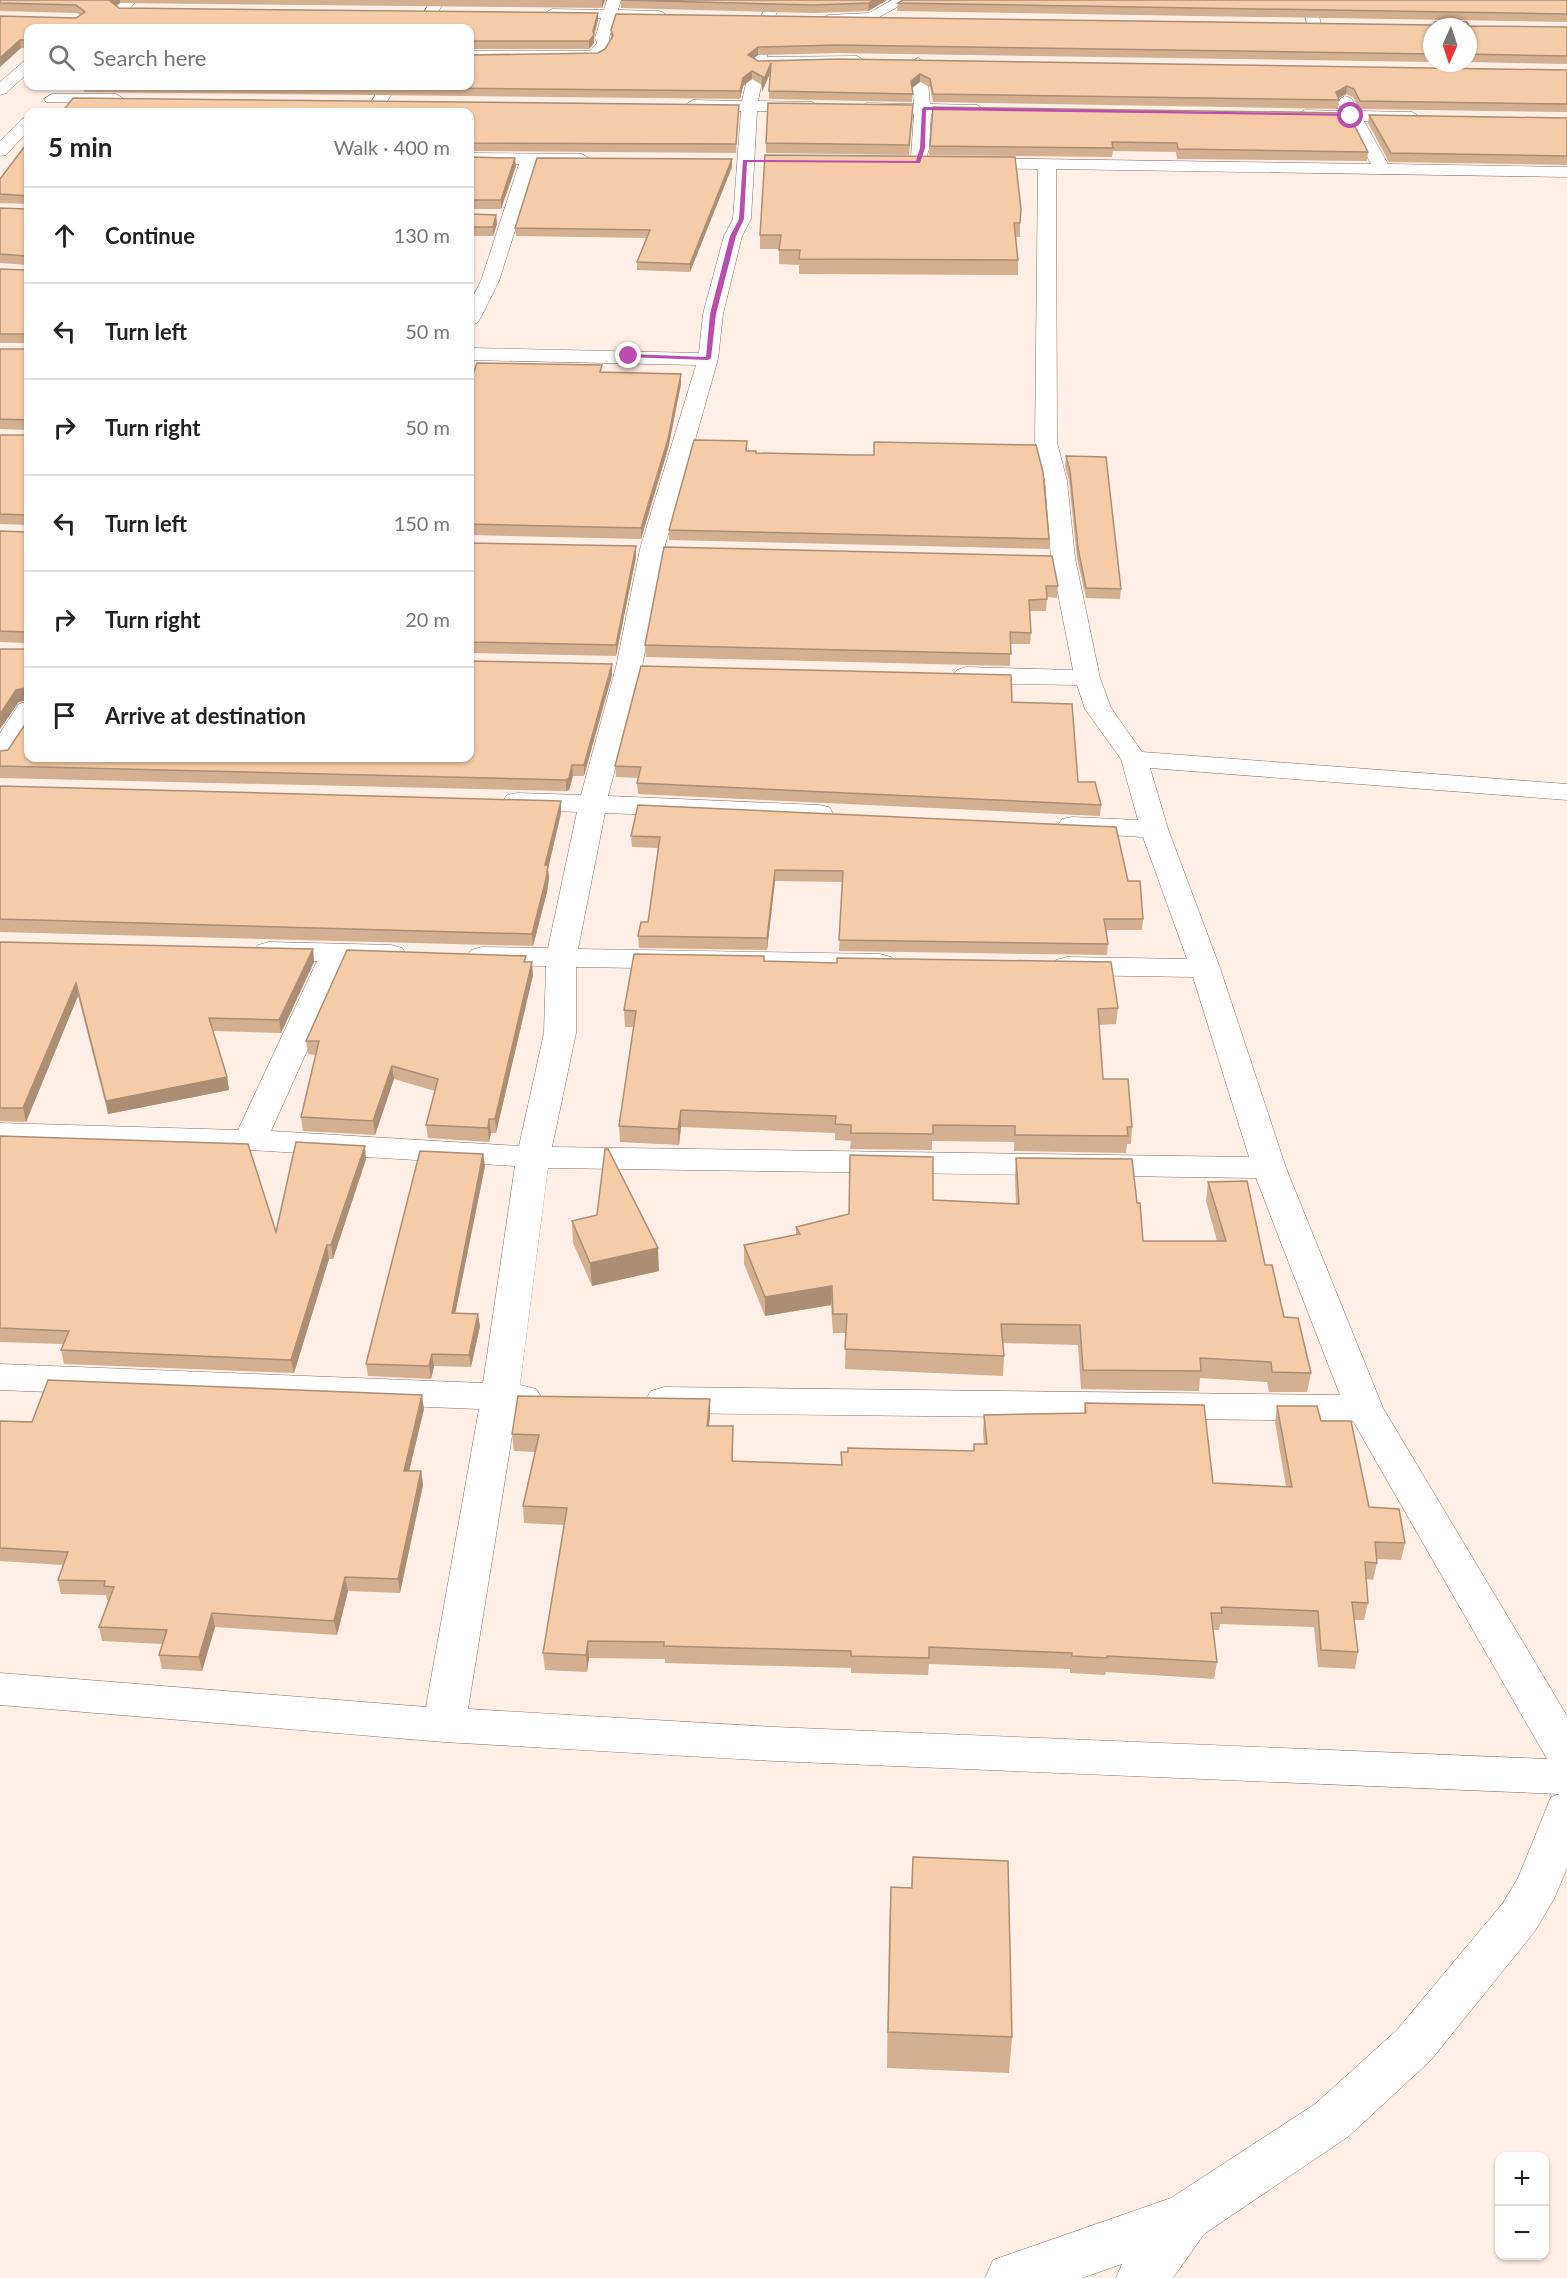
<!DOCTYPE html>
<html lang="en">
<head>
<meta charset="utf-8">
<style>
	body { margin:0; font-family:Lato,sans-serif; background:#f2f2f2; color:#222 }
	.controls { position:absolute; right:18px; bottom:18px; display:grid; overflow:hidden; border-radius:12px; box-shadow:0 2px 4px #0004 }
	.controls button { width:54px; height:54px; display:grid; place-items:center; padding:0; border:0; border-bottom:2px solid #e0e0e0; background:#fff; color:#222; font:30px sans-serif }
	.compass { position:absolute; left:1423px; top:18px; width:54px; height:54px; border-radius:50%; background:#fff; box-shadow:0 2px 4px #0004; rotate:183deg }
	.stop { position:absolute; width:18px; height:18px; margin:-14px; border:4px solid #ba4dad; border-radius:50%; background:#fff }
	.stop.end { background:#ba4dad; border-color:#fff; box-shadow:0 2px 6px #0008 }
	.list { margin:0; padding:0; list-style:none }
	h2 { display:flex; justify-content:space-between; align-items:center; height:78px; margin:0; padding:0 24px; font-size:26px }
	h2 small { font-size:20px; font-weight:400; color:#767676 }
	.list li { display:grid; grid-template-columns:39px 1fr auto; gap:18px; align-items:center; box-sizing:border-box; height:96px; padding:0 24px; border-top:2px solid #e0e0e0 }
	.list b { display:block; font-size:22px; white-space:nowrap }
	.list em { font-size:20px; font-style:normal; color:#767676 }
	.icon { flex:none; width:33px; height:33px; fill:none; stroke:currentColor; stroke-width:2; stroke-linecap:round; stroke-linejoin:round }
	.map { position:relative; flex:none; width:1567px; height:2278px; overflow:hidden }
	.search { position:absolute; background:#fff; box-shadow:0 2px 4px #0004; left:24px; top:24px; width:450px; height:66px; display:flex; align-items:center; gap:15px; box-sizing:border-box; padding:0 21px; border-radius:12px; color:#767676; font-size:22px }
	.panel { position:absolute; background:#fff; box-shadow:0 2px 4px #0004; left:24px; top:108px; width:450px; height:654px; border-radius:12px }
	.map>svg:first-child { display:block }
</style>
</head>
<body>
<div class="map">
<svg width="1567" height="2278" viewBox="0 0 1567 2278">
	<rect width="100%" height="100%" fill="#ffefe6"/>
	<g fill="none" stroke-linecap="round" stroke-linejoin="round">
		<defs>
			<path id="minor" d="M122,0H137L114,28H100Z
				M431,0H445L429,28H415Z
				M607,0H621L618,10L660,11L667,15L660,19H615L609,38L611,43L603,56L593,61L470,60V51H590L597,43L595,38L601,18L552,17L545,13L552,9L604,10Z
				M768,0H782L775,17L767,57L857,56L865,61L857,66L765,67L758,101L812,102L820,107L812,112L757,111L751,219L742,236L723,314L718,359L664,549L642,667L608,796L819,805L829,807L833,813L829,819L819,821L605,813L578,949L880,954L891,957L895,963L891,969L880,972L576,967V1033L552,1147L1249,1157L1193,977L1067,975L1056,972L1052,966L1056,960L1067,957L1187,959L1143,837L1072,833L1062,831L1058,825L1062,819L1072,817L1138,820L1121,759L1085,709L1077,685L966,683L957,680L953,675L957,670L966,667L1073,670L1051,558L1045,481L1035,442L1038,169L972,168L966,167L964,163L966,159L972,158L1371,164L1348,121L1305,120L1297,115L1305,110L1342,111L1337,101L1345,96L1351,98L1359,111L1412,112L1420,117L1412,122L1364,121L1388,164L1567,167V177L1056,169L1057,442L1067,481L1075,558L1100,678L1111,708L1142,752L1567,784V800L1150,768L1168,829L1220,968L1286,1168L1383,1408L1567,1716V1868L1554,1899L1535,1931L1431,2060L1349,2136L1204,2234L1173,2278H1116L1122,2264L1082,2278H985L993,2260L1171,2198L1315,2104L1397,2030L1503,1903L1518,1878L1551,1797L1560,1794L774,1761L444,1742L0,1705V1673L426,1707L479,1409L0,1390V1364L483,1383L515,1166L250,1150L0,1143V1123L238,1130L317,961L269,960L258,957L254,951L258,945L269,942L391,945L402,948L406,954L402,960L391,963L347,962L271,1131L519,1146L544,1033L546,966L482,965L471,962L467,956L471,950L482,947L548,948L577,812L517,809L507,807L503,801L507,795L517,793L581,795L616,667L640,549L696,365L470,360V348L699,353L703,314L724,236L733,219L741,111L693,110L685,105L693,100L742,101L761,17ZM548,1168L1256,1178L1340,1395L664,1387L651,1391L645,1400L651,1409L664,1413L1353,1421L1547,1759L774,1727L468,1709L516,1411L536,1407L542,1398L536,1389L520,1385Z
				M892,0H910L872,21L828,23L821,19L828,15L869,13Z
				M1301,0H1315L1321,24L1319,27H1309L1307,24Z
				M918,58L926,63L930,104L977,105L985,110L977,115L931,114L929,149L924,166H873L871,162L873,158L911,157L914,114L867,113L859,108L867,103L914,104L910,63Z
				M28,60V73L6,93L0,95V82L23,62Z
				M381,86H396L381,112H365Z
				M52,94H116L124,99L116,104L46,102L44,99Z
				M28,117V131L6,155L0,156V141L22,119Z
				M470,153L582,154L590,159L582,164H536L499,281L480,319L477,323L470,325V302L481,281L519,164L470,163Z
				M28,702V730L9,760L0,762V733L19,704Z"/>
		</defs>
		<use href="#minor" stroke="#827167" stroke-width="1"/>
		<use href="#minor" fill="#fff" fill-rule="evenodd"/>
	</g>
	<path fill="#d4af90" d="M0,0H605L602,8L120,3L116,5L119,8L598,20L594,35V43L589,49H470V28H28V48H21L0,67V16L76,18L80,15L77,13L0,11Z
		M621,0H887L868,11L813,13L621,8Z
		M1567,0V22L897,11L898,3Z
		M1469,26L1567,27V64L1468,62V27H1432V62L837,53L758,55L753,58L758,61L1567,70V112L1359,109L1353,97L1346,94L1338,98L1339,100L1338,109L933,102L930,87L920,82L912,88V102L769,99L770,72L762,92V85L752,79L743,86L740,99L84,92L83,86H470L598,53L605,49L611,38V30Z
		M739,105L736,153L470,151V112Z
		M933,107L1368,152L1367,161L1177,159L1176,152L1113,151L1112,157L929,155Z
		M913,115L909,155L766,153V143Z
		M1369,115L1567,118V165L1389,162L1368,123Z
		M28,142V204L0,203V179Z
		M470,157L516,166L501,209H470Z
		M732,159V167L690,272L637,270V262L646,238L516,236L515,228Z
		M28,207V265L0,263V208L26,209Z
		M470,214L496,215L497,224L493,236H473L470,241Z
		M1020,223V237H1016L1018,260V275L799,274V265L779,264V249H760V235Z
		M28,268V758L612,675L584,776H573L569,790L566,791L0,778V751L8,750L28,720V700L19,702L27,649V643L0,642V531L27,532L28,525L0,524V435H28V430L0,429V349H28V343H0V269L26,270Z
		M603,372L681,374V384L668,449L641,539L470,535V382Z
		M747,451L1049,539V549L669,540V530Z
		M1066,456L1121,589L1120,599L1086,598L1077,558L1069,481L1065,466Z
		M470,543L636,557L616,656L470,653Z
		M664,547L1058,586L1057,598L1047,597L1046,611H1030L1031,633L1030,644H1010V666L646,657L645,645Z
		M1012,702L1078,782L1101,805L1100,816L638,794L637,783L639,778L616,777L615,766Z
		M0,786L561,801V813L548,869L549,878L547,892L533,946L0,932Z
		M638,805L1128,881L1143,919L1142,930H1106L1108,944L1107,955L839,951L843,882L775,881L767,950L639,948L638,936L648,922L658,848L632,847L631,836Z
		M0,942L313,949L314,962L281,1033L213,1031L227,1077L229,1090L108,1114L78,996L26,1122L0,1121Z
		M764,956V961L1118,1008L1116,1024L1099,1025L1103,1079L1132,1127L1131,1144H1127L1126,1153L1014,1151V1142L932,1141V1150L850,1149L851,1141L835,1140V1133L681,1127L679,1145L620,1142L619,1126L634,1027H625L624,1010Z
		M527,962L533,975L496,1133H491L489,1142L428,1138L426,1125L435,1091L394,1079L375,1135L303,1131L301,1117L316,1055L308,1054L306,1041Z
		M0,1136L276,1232L366,1159L333,1259H329L294,1373L64,1364L61,1350L63,1344L0,1342Z
		M483,1154L485,1166L455,1313L480,1326L471,1367L434,1366L431,1379L368,1376L366,1364Z
		M1016,1158L1143,1241H1217L1206,1201L1208,1182L1265,1265L1284,1317L1311,1373L1307,1392H1269L1267,1382L1200,1378L1199,1391L1081,1389L1078,1345L1003,1343L1004,1356L1003,1376L845,1369L846,1333H833L831,1305L765,1316L744,1264V1245L796,1235V1227L933,1200L1016,1204L1015,1177Z
		M572,1221L659,1271L592,1286L573,1243Z
		M1085,1403L1213,1483L1286,1487L1275,1422L1277,1406L1321,1421L1369,1507L1405,1543L1401,1560L1376,1559L1377,1563L1373,1580L1366,1579L1368,1603L1364,1620H1354L1358,1652L1355,1669L1318,1667L1314,1627L1220,1624L1219,1630H1213L1217,1662L1214,1679L1106,1672L1105,1675L1070,1673V1669L929,1664L928,1675L851,1673V1668L665,1663V1659L589,1658L587,1672L545,1670L543,1653L564,1525L524,1523L523,1506L535,1452L514,1451L512,1434L710,1415L709,1426L733,1443V1461L841,1465V1452L974,1451V1444H984L983,1432L984,1415L1084,1413Z
		M424,1409L409,1471H421L423,1485L400,1593L348,1591L337,1635L215,1627L202,1671L162,1669L159,1655L163,1644L102,1641L99,1627L109,1600H107L106,1595L61,1594L58,1580L63,1565L0,1561V1421L32,1422Z
		M913,1857L1012,2037L1009,2073L887,2068L889,1924L891,1887L911,1888Z"/>
	<path fill="#ac8e75" d="M111,0H120V3L111,8L110,1Z
		M602,0H605L602,8Z
		M874,0H887L868,11L869,3Z
		M598,13V20L594,35V43L589,49V41L593,31Z
		M20,40L21,48L0,67V58Z
		M758,47V55L748,63V55Z
		M771,63V71L762,92V84Z
		M752,71V79L743,86L740,99V91L743,78Z
		M920,74V82L911,89V81Z
		M1347,86L1346,94L1335,100L1336,92Z
		M515,158L516,166L501,209V200Z
		M732,159V167L690,272V264Z
		M496,215L497,224L493,236V227Z
		M472,227L473,236L470,241V231Z
		M681,374V384L668,449L641,539V528Z
		M636,546V557L616,656V645Z
		M612,664V675L584,776V765Z
		M25,688L28,700L19,702L0,729V714L16,690Z
		M572,765L573,776L569,790L566,791V780Z
		M561,801V813L548,869L549,878L547,892L533,946L532,934L545,865Z
		M775,870V881L767,950V938Z
		M313,949L314,962L281,1033L279,1020Z
		M532,962L533,975L496,1133L495,1119Z
		M76,983L78,996L26,1122L23,1108Z
		M392,1066L394,1079L375,1135L373,1121Z
		M227,1077L229,1090L108,1114L106,1101Z
		M681,1110V1127L679,1145L678,1129Z
		M489,1119L491,1133L489,1142L488,1128Z
		M365,1146L366,1159L333,1259L331,1245Z
		M483,1154L485,1166L453,1325L452,1313Z
		M327,1245L329,1259L294,1373L291,1360Z
		M658,1248L659,1271L592,1286L590,1263Z
		M832,1286L831,1305L765,1316V1297Z
		M478,1314L480,1326L471,1367L469,1355Z
		M432,1354L434,1366L431,1379L429,1366Z
		M422,1395L424,1409L406,1484L404,1471Z
		M710,1399V1415L707,1442V1426Z
		M421,1471L423,1485L400,1593L398,1579Z
		M345,1577L348,1591L337,1635L334,1621Z
		M212,1613L215,1627L202,1671L199,1657Z
		M588,1641L589,1658L587,1672L586,1655Z"/>
	<path fill="#f6cba7" stroke="#ac8e75" stroke-width="1.5" d="M0,0H111L110,1L119,8L598,13L593,31L594,35L589,41H470V28H28V40H20L0,58V16L76,18L85,12L76,5L0,3Z
		M621,0H874L869,3L813,5Z
		M903,0H1567V14L898,3Z
		M616,14L1433,25L1435,22H1467L1469,26L1567,27V56L1468,54V27H1432V54L837,45L758,47L748,55L758,61L837,59L1567,70V104L1360,101L1354,89L1347,86L1336,92L1339,100L933,94L930,79L920,74L911,81L913,94L769,91L771,63L762,84L763,77L752,71L743,78L740,91L232,86H470V55L598,53L605,49L613,36L611,30Z
		M73,98L739,105L736,144L470,143V112H62Z
		M768,103L913,105L909,145L766,143Z
		M933,107L1348,113L1368,152L1178,149L1177,143L1112,142L1113,148L930,146Z
		M1369,115L1567,118V156L1391,153Z
		M28,142V204V196L0,194V179Z
		M765,155L1015,157L1021,209L1020,223H1014L1018,260L799,259L800,250H779L781,235H760Z
		M470,157L515,158L501,200H470Z
		M537,158L732,159L690,264L637,262L650,230L515,228Z
		M28,207V258L26,256L0,254V208L26,209Z
		M470,214L496,215L493,227H472L470,231Z
		M28,268V758H470V661L612,664L584,765H572L569,778L566,780L0,766V751L8,750L28,720V691L25,688L16,690L0,714V649H27V632L0,631V531L27,532L28,515L0,514V435H28V420L0,419V349H28V334H0V269L26,270Z
		M477,363L602,365L600,372L681,374L668,439L641,528L470,524V382Z
		M694,440L747,441L746,451H756V453L854,455H874V442L1036,445L1043,472L1049,539L669,530Z
		M1066,456L1106,457L1121,589L1086,588L1078,548L1070,471Z
		M470,543L636,546L616,645L470,642Z
		M664,547L1052,556L1058,586H1046L1047,599L1029,600L1031,633L1010,632L1011,654L645,645Z
		M641,666L1011,675L1012,702L1072,704L1078,782H1095L1101,805L637,783L641,767L615,766Z
		M0,786L561,801L545,865H548L546,879L532,934L0,919Z
		M638,805L1116,827L1128,881H1140L1143,919H1104L1108,944L839,940L843,871L775,870L767,938L638,936L641,922H648L660,837L631,836Z
		M0,942L313,949L279,1020L209,1018L227,1077L106,1101L76,983L23,1108H0Z
		M347,950L526,956L524,962H532L495,1119H489L488,1128L426,1125L438,1079L392,1066L373,1121L301,1117L319,1041H306Z
		M634,954L764,956V961L837,963V958L1111,962L1118,1008L1098,1009L1103,1079H1128L1132,1127H1127L1128,1136L1015,1135V1126L933,1125V1134L851,1133V1125L835,1124L836,1116L681,1110L678,1129L619,1126L636,1011L624,1010Z
		M0,1136L248,1144L276,1232L296,1142L365,1146L331,1245H327L291,1360L61,1350L69,1331L0,1328Z
		M605,1149H608L658,1248L590,1263L572,1221L597,1215Z
		M420,1151L483,1154L452,1313L478,1314L469,1355L432,1354L429,1366L366,1364Z
		M850,1155L933,1157V1200L1019,1204L1016,1158L1132,1159L1137,1203H1140L1143,1241H1226L1208,1182L1247,1181L1265,1265H1272L1284,1317L1298,1318L1311,1373L1272,1372L1271,1362L1200,1358L1201,1371L1083,1370L1080,1325L1001,1324L1004,1356L845,1349L847,1314H833L832,1286L765,1297L744,1245L800,1234L796,1227L849,1214Z
		M48,1380L422,1395L404,1471H421L398,1579L345,1577L334,1621L212,1613L199,1657L159,1655L167,1630L99,1627L114,1587L104,1586L105,1581L58,1580L68,1552L0,1548V1421L32,1422Z
		M518,1396L710,1399L707,1426H733L732,1461L842,1465L841,1452H848V1448L974,1451V1444H987L984,1415L1086,1413L1085,1403L1204,1405L1213,1483L1292,1487L1277,1406H1317L1321,1421H1351L1369,1507L1399,1509L1405,1543L1375,1542L1377,1563L1365,1562L1368,1603L1352,1602L1358,1652L1321,1650L1318,1611L1221,1607L1222,1613H1211L1217,1662L1107,1656V1658L1072,1656V1653L929,1647V1658L851,1656V1651L664,1646V1642L588,1641L586,1655L543,1653L567,1508L523,1506L539,1435L512,1434Z
		M913,1857L1008,1861L1012,2037L888,2032L891,1887L912,1888Z"/>
	<path fill="#ba4dad" d="M924,107L1351,114L1354,116L926,110L925,148L920,163L747,162L744,219L736,236L716,314L711,358L708,360L627,357L629,354L706,357L710,314L730,236L739,219L743,160L916,161L920,148L922,109Z"/>
</svg>
<div class="controls">
<button>+</button>
<button>−</button>
</div>
<svg class="compass" viewBox="-18 -18 36 36"><path d="M0-13l5 13h-10z" fill="#e53935"/><path d="M0 13l5-13h-10z" fill="#767676"/></svg>
<div class="stop" style="left:1351px;top:116px"></div>
<div class="stop end" style="left:629px;top:356px"></div>
<div class="search"><svg class="icon" aria-label="search" viewBox="0 0 24 24"><circle cx="10" cy="10" r="6"/><path d="M15 15l6 6"/></svg>Search here</div>
<section class="panel">
<h2>5 min<small>Walk · 400 m</small></h2>
<ul class="list">
<li><svg class="icon" aria-label="ahead" viewBox="0 0 24 24"><path d="M12 20V5M6 11l6-6 6 6"/></svg><div><b>Continue</b></div><em>130 m</em></li>
<li><svg class="icon" aria-label="left" viewBox="0 0 24 24"><path d="M17 20v-9H6M10 6l-5 5 5 5"/></svg><div><b>Turn left</b></div><em>50 m</em></li>
<li><svg class="icon" aria-label="right" viewBox="0 0 24 24"><path d="M7 20v-9h11M14 6l5 5-5 5"/></svg><div><b>Turn right</b></div><em>50 m</em></li>
<li><svg class="icon" aria-label="left" viewBox="0 0 24 24"><path d="M17 20v-9H6M10 6l-5 5 5 5"/></svg><div><b>Turn left</b></div><em>150 m</em></li>
<li><svg class="icon" aria-label="right" viewBox="0 0 24 24"><path d="M7 20v-9h11M14 6l5 5-5 5"/></svg><div><b>Turn right</b></div><em>20 m</em></li>
<li><svg class="icon" aria-label="arrive" viewBox="0 0 24 24"><path d="M6 21V4h12l-3 4 3 4H6"/></svg><div><b>Arrive at destination</b></div></li>
</ul>
</section>
</div>
</body>
</html>
